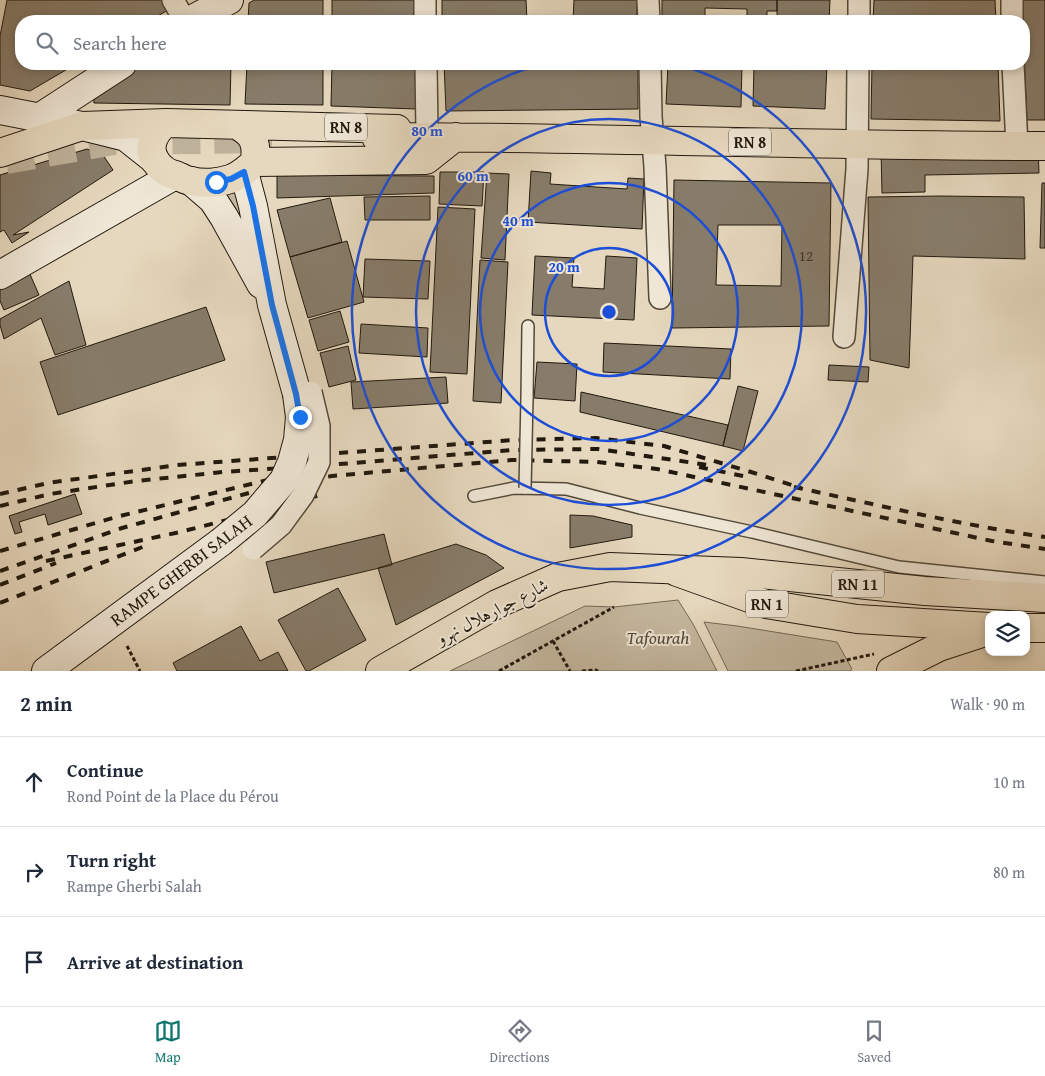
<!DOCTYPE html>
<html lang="en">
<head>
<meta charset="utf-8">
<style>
	body { margin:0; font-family:"Gentium Book Plus",Amiri,serif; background:#f2f2f3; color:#1f2937 }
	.controls { position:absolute; right:15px; bottom:15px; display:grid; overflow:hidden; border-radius:10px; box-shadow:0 2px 8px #0003 }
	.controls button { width:45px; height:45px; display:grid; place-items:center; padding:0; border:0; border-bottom:1px solid #e0e1e3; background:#fff; color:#1f2937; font:25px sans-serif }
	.stop { position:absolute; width:15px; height:15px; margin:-11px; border:4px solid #1a73e8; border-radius:50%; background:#fff }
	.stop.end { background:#1a73e8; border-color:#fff; box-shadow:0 1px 5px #0008 }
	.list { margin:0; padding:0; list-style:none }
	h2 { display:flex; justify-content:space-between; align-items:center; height:65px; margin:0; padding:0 20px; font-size:21px }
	h2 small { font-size:16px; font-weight:400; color:#747a83 }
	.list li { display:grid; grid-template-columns:32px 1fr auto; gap:15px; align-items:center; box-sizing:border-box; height:90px; padding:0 20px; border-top:1px solid #e0e1e3 }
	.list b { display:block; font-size:19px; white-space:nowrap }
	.list p { margin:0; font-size:16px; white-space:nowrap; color:#747a83 }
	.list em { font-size:16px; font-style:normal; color:#747a83 }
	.icon { flex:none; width:28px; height:28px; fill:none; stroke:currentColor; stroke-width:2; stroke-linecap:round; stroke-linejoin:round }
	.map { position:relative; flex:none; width:1045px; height:671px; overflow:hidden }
	.search { position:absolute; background:#fff; box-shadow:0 2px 8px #0003; left:15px; right:15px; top:15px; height:55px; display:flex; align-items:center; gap:12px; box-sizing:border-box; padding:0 18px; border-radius:20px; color:#747a83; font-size:19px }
	.sheet { height:335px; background:#fff }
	nav { display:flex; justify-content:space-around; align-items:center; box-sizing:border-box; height:70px; border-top:1px solid #e0e1e3; background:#fff; font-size:14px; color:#747a83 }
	nav a { display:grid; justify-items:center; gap:2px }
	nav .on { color:#0f766e }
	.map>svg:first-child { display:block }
</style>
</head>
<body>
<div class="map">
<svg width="1045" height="671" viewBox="0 0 1045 671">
	<rect width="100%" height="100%" fill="#e6d8be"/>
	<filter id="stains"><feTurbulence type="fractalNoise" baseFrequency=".004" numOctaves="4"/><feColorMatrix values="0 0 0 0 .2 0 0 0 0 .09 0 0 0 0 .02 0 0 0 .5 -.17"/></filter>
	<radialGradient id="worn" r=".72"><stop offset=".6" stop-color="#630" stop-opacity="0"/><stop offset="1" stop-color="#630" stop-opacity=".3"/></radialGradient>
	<path fill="#c5b8a0" stroke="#736857" d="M238,182L250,251L221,183Z
		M678,600L693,624L717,671H450L585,606L614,607Z
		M704,622L737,626L837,642L852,669L850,671H728Z"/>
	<path fill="#877c6a" stroke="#21190e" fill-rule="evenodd" d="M7,0H162L168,10L149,21H21V64H76L30,91L0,85V36Z
		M254,0H323V21H248L249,3Z
		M332,0H415V21H332Z
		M442,0H526L527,21H442Z
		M574,0H637V21H573Z
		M662,0H777V11H767V21H747V9L705,8V21H662Z
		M777,0H830L829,21H777Z
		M874,0H995L996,21H873Z
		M1021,0H1045V120H1027L1024,55V21H1022Z
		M232,12V21H216Z
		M143,64H231L230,105L94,103L93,92Z
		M247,64H323V105L245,104Z
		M332,64H415L416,109L331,106Z
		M444,64H638V109L446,111Z
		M668,64H742L741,107L666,104Z
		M754,64H827L825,109L753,106Z
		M872,64H998L1000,121L871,119Z
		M1038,148L1039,173L925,175V192L882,193L881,150Z
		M87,149L103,155L113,170L13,235L29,232L12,243L4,230L0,232V175Z
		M531,171L551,173L550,184L627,189L628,178L644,179L642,229L528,222Z
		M440,172H484L482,206L439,204Z
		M487,173L509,174L505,260L481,258Z
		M277,175L434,176V193L277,198Z
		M674,180L831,183L829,326L672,328ZM718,225H782L781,286L716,285Z
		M1042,183H1045V248H1040Z
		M430,196V220H365L364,197Z
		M940,196L1024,197L1025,259L913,256L909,368L870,360L868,197Z
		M330,198L342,242L290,257L277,210Z
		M438,207L475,209L467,374L430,372Z
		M347,241L364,302L308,318L290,257Z
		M535,256L574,258L572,287L604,289L606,256L637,258L634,320L532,315Z
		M365,259L430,261L428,299L363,297Z
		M480,260L508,262L501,403L473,401Z
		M29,272L39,295L4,310L0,301V285Z
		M69,281L86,345L55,355L41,318L4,339L0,325V319Z
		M206,307L225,360L58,415L40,362Z
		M340,311L349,342L318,351L309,320Z
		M361,324L428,328L427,357L359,353Z
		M604,343L731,349L730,379L603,372Z
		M348,346L356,380L329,387L320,353Z
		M537,362L577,364L575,401L534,398Z
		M829,365L869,367L868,382L828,380Z
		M446,377L448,403L353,409L351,382Z
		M738,386L758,391L743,451L723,446Z
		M581,392L728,425L723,446L580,412Z
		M75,494L82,514L48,525L45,514L19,522L22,532L15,534L9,516Z
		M570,515L593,516L632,525V537L570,548Z
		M384,534L392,565L274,593L266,562Z
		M456,544L486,555L504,568L396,625L378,568Z
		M338,588L366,640L309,671H306L278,620Z
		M241,626L260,661L278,652L288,671H177L173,663Z"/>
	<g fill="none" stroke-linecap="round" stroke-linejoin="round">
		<path stroke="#bfb29b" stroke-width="28" stroke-dasharray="28 14" stroke-linecap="butt" d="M6,160L114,141L272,139"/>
		<defs>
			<path id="lane" d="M527,398L528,326
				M474,496L514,488L566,489L640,508L752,532L899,567L1045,582"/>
			<path id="street" d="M173,0L185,21
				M425,0V21
				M648,0L649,21
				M1012,0V21
				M859,21V0
				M426,64L427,133
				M650,64L651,117L655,167L660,298
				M1013,64L1017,146
				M844,337L857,169L858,64"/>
			<path id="secondary" d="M189,21L229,0
				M0,110L82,126L126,137L155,160
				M39,118L122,64
				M244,172L253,206L272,305L297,394
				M191,181L213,200L224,217L261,284
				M0,275L175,175
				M46,671L221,542"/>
			<path id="primary" d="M237,125C254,135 257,142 255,162C248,168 240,176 230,179C219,183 203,184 191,181C188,181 184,179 180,177C175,175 167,173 163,169C145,155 150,135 166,123L397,129
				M376,137C599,137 822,146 1045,146
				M0,153L82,126L166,123
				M255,162L426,160L455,137
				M677,572L766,604L857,619L989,627
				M1026,628H1045
				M891,671L939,647L982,633"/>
			<path id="highway" d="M380,671L497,604L558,577L610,567L741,572L925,591L1045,598"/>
		</defs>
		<use href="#lane" stroke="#52493a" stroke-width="14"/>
		<use href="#street" stroke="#52493a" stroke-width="24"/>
		<use href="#secondary" stroke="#21190e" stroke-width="30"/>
		<use href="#primary" stroke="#21190e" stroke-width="30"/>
		<use href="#highway" stroke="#21190e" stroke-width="30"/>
		<path stroke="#21190e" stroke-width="3" stroke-dasharray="4 2.5" stroke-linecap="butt" d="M553,641L570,671
			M127,646L140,671
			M499,671L614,607
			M582,671L595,670L598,671
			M796,671L874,654"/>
		<use href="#lane" stroke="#efe6d5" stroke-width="11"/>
		<use href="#street" stroke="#efe6d5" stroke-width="21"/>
		<use href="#secondary" stroke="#efe6d5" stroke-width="28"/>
		<use href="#primary" stroke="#e6d8be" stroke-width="28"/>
		<use href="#highway" stroke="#e6d8be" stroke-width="28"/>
		<path stroke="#21190e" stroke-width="4" stroke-dasharray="9 9" stroke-linecap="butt" d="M699,467L748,477
			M794,487C878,505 961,525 1045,537
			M0,494L48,483L177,465L514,440L596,438L664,446L751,472L801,488
			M0,506L50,494L136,481L223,472L328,465L512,450L598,449L708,465
			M0,551L116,517L300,472
			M46,561L180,532L255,513L324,494
			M0,571L122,528L278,485L332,476L512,460L597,462L657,469L941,530L992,541L1045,549
			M0,585L56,563
			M0,603L150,544"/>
		<defs>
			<path id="lane-bridge" d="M525,488L527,398"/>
			<path id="street-bridge" d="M253,549L281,525L303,495L319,462V426L311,392"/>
			<path id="secondary-bridge" d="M221,542L255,514L284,480L292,462L298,440L300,417L297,394"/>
		</defs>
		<use href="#lane-bridge" stroke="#52493a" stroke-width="14" stroke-linecap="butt"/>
		<use href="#street-bridge" stroke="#52493a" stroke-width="24" stroke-linecap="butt"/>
		<use href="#secondary-bridge" stroke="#21190e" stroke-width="30" stroke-linecap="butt"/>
		<use href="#lane-bridge" stroke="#efe6d5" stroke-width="11"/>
		<use href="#street-bridge" stroke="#efe6d5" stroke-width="21"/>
		<use href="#secondary-bridge" stroke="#efe6d5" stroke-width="28"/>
	</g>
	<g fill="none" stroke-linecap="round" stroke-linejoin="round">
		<path stroke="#1a73e8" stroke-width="6" d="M216,182L231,179L244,172L253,206L272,305L296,394L300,417"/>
	</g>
	<g fill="none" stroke="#1d4ed8" stroke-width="2.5">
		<circle cx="609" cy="312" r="64"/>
		<circle cx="609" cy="312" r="129"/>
		<circle cx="609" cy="312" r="193"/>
		<path d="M676 64A257 257 0 1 1 542 64"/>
	</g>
	<g text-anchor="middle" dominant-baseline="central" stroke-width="4" stroke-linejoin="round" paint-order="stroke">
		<g font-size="15" fill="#3a3225">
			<text x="806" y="255">12</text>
		</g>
		<g fill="#efe6d5" stroke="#5f564a" stroke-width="1">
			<rect x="325" y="113.5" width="42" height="27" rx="4"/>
			<rect x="729" y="128.5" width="42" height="27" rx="4"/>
			<rect x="832" y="570.5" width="52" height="27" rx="4"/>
			<rect x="746" y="590.5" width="42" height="27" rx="4"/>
		</g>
		<g font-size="16" font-weight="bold" fill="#21190e">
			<text x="346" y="127">RN 8</text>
			<text x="750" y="142">RN 8</text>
			<text x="858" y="584">RN 11</text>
			<text x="767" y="604">RN 1</text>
		</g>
		<g font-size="18" fill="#21190e" stroke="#efe6d5">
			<text transform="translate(181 570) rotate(-37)">RAMPE GHERBI SALAH</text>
			<text transform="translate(492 611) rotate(-27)">شارع جوارهلال نهرو</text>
		</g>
		<g font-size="18" font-style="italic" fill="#52493a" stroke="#efe6d5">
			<text x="658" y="637">Tafourah</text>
		</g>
	</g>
	<circle cx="609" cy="312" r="8" fill="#1d4ed8" stroke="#efe6d5" stroke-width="2.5"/>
	<g font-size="15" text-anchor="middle" font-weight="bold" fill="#1d4ed8" stroke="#efe6d5" stroke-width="4" stroke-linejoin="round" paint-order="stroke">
		<text x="427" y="136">80 m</text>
		<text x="473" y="181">60 m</text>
		<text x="518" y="226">40 m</text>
		<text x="564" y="272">20 m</text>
	</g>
	<rect width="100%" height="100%" filter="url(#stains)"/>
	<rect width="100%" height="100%" fill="url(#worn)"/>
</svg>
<div class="controls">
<button><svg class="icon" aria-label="layers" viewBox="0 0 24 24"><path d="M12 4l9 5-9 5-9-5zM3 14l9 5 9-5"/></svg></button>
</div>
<div class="stop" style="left:216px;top:182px"></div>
<div class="stop end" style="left:300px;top:417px"></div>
<div class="search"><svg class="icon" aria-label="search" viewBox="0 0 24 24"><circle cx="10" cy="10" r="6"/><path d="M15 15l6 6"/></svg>Search here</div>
</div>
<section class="sheet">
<h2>2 min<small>Walk · 90 m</small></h2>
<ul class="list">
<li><svg class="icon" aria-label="ahead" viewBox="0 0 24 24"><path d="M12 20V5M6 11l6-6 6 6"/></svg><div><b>Continue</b><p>Rond Point de la Place du Pérou</p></div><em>10 m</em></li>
<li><svg class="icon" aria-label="right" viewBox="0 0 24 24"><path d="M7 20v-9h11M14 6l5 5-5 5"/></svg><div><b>Turn right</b><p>Rampe Gherbi Salah</p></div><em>80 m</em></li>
<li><svg class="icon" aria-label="arrive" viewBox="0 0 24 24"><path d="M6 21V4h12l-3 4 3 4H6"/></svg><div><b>Arrive at destination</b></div></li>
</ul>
</section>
<nav>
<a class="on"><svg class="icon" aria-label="map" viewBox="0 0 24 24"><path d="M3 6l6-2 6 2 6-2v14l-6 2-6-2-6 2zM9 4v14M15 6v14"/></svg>Map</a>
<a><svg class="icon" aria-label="directions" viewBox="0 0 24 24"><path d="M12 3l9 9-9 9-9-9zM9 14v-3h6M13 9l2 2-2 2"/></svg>Directions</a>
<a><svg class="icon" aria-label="saved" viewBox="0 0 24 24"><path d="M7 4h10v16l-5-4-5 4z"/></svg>Saved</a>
</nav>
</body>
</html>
